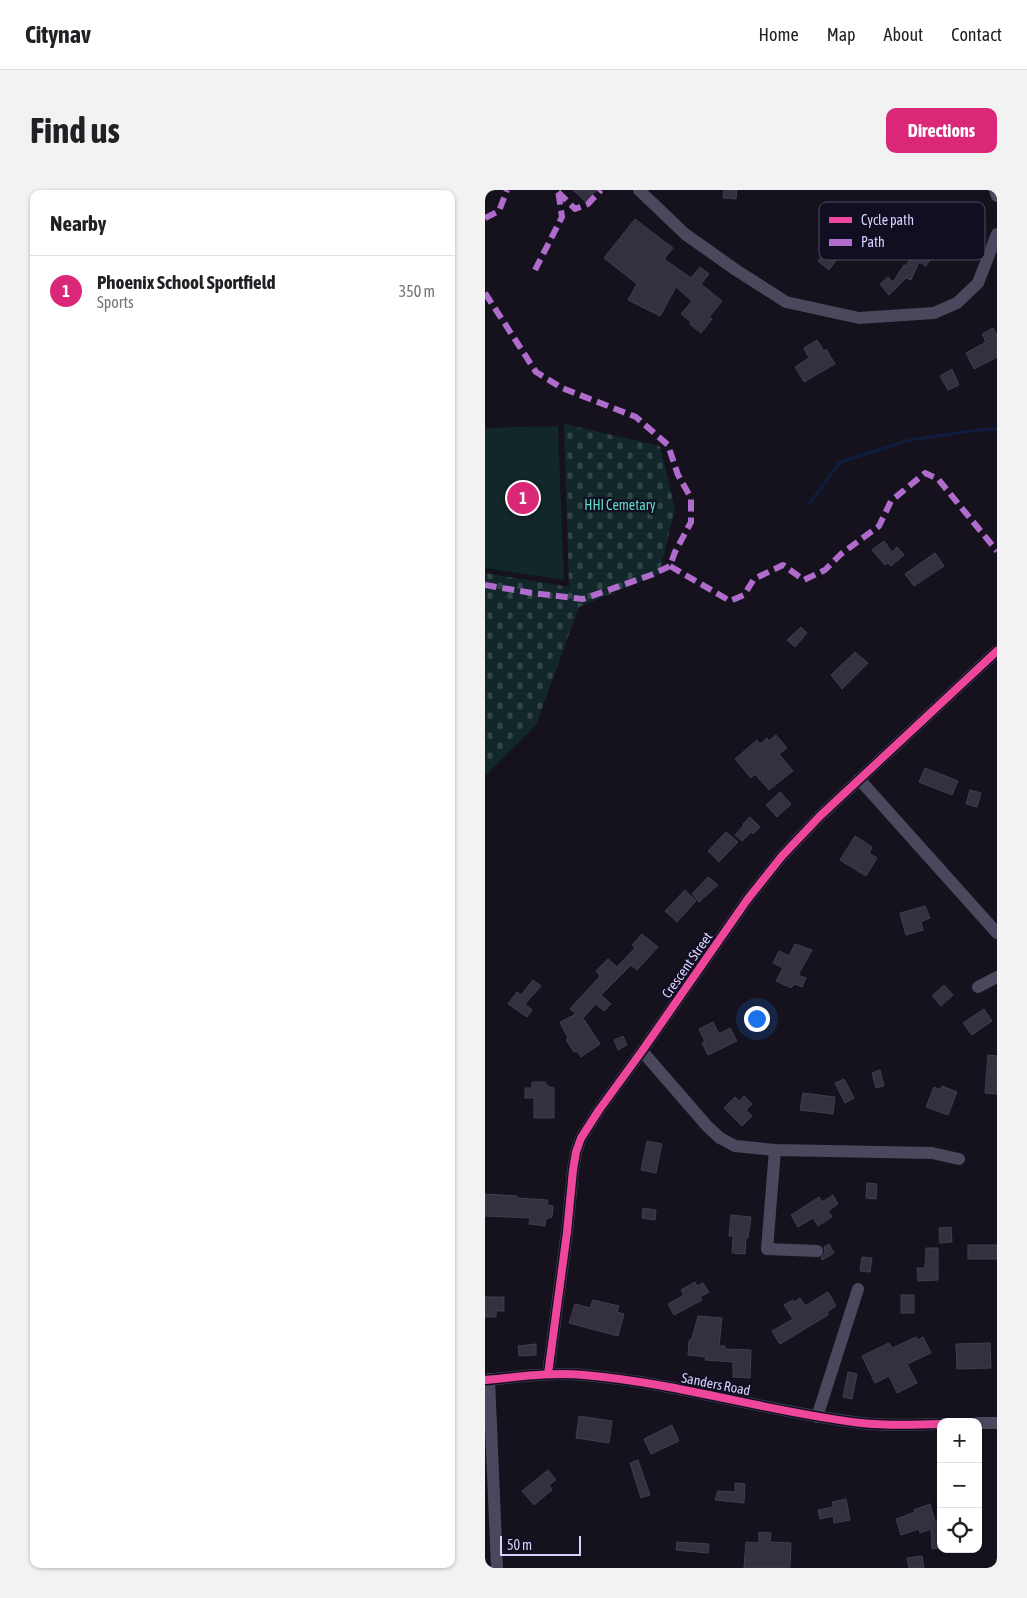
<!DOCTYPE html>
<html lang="en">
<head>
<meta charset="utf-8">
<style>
	body { margin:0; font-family:"Asap Condensed",sans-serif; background:#f2f2f2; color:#202124 }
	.controls { position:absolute; right:15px; bottom:15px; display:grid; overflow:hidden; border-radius:10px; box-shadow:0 1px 4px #0004 }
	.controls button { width:45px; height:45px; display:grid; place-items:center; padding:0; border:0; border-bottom:1px solid #e0e0e0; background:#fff; color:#202124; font:25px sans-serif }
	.scale { position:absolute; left:15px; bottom:12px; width:81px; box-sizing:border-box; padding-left:5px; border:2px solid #d8d0fd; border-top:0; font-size:14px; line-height:18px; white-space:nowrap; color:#d8d0fd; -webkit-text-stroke:4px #120e21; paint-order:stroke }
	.you { position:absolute; left:271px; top:828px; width:18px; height:18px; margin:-12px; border:4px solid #fff; border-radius:50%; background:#1a73e8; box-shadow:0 0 0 8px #1a73e833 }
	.badge { display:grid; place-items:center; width:32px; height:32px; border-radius:50%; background:#db2777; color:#fff; font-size:16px; font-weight:700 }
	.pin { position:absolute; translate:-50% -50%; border:2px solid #fff; box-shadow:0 1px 5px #0006 }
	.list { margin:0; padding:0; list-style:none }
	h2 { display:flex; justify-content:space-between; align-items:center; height:65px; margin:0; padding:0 20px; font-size:21px }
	h2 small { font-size:16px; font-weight:400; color:#757577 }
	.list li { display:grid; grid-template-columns:32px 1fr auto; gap:15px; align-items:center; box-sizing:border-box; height:70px; padding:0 20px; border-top:1px solid #e0e0e0 }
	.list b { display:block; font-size:19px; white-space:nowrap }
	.list p { margin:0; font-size:16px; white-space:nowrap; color:#757577 }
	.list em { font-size:16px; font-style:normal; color:#757577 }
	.icon { flex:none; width:28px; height:28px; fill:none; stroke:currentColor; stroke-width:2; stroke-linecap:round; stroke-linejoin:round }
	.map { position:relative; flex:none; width:512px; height:1378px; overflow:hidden; border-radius:10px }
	header { display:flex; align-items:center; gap:30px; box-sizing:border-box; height:70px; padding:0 25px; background:#fff; border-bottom:1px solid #e0e0e0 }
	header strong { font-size:24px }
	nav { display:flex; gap:28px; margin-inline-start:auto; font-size:18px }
	.intro { display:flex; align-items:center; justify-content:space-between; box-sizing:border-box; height:120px; padding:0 30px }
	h1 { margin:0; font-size:35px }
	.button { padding:12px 22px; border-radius:10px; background:#db2777; color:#fff; font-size:18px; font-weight:700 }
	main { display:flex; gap:30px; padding:0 30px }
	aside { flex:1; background:#fff; border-radius:10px; box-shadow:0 1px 4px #0004 }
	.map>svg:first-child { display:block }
</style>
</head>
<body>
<header>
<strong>Citynav</strong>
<nav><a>Home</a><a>Map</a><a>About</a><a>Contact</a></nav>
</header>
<div class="intro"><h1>Find us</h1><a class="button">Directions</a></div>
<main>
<aside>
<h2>Nearby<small></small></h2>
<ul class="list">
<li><span class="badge">1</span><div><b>Phoenix School Sportfield</b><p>Sports</p></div><em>350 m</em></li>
</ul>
</aside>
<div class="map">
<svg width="512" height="1378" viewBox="0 0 512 1378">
	<defs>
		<pattern id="cemetery-stones" width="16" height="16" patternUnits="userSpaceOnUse" patternTransform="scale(1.25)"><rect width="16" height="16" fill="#122729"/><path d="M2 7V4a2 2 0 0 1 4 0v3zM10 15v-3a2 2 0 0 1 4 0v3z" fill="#344549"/></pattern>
	</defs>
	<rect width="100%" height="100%" fill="#15121d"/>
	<path fill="#122729" d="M73,236L79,390L0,378V238Z"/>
	<path fill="url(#cemetery-stones)" d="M79,234L175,256L190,319L174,384L94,417L51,535L0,586V383L84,397Z"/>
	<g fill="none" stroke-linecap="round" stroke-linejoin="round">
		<path stroke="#0e1d3e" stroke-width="3" d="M325,313L355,272L425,250L493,240L512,239"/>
	</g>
	<path fill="#33303f" stroke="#423c50" d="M88,0H112L101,12Z
		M239,0H252L251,9L238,8Z
		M150,29L188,58L179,69L206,88L215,77L224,84L216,94L237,111L224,127L227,129L216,143L205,134L206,132L196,124L207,111L191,97L175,126L143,110L152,94L119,68Z
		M445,29L463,40L441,76L434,72L426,90L421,88L404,105L395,94L403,87L408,92L419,75L421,76Z
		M359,39L369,48L366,52L370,55L362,64L358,61L344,80L333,71L338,63L345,58Z
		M508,138L512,145V167L489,179L481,163L501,152L497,144Z
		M332,150L339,161L341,159L350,174L319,192L310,177L324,168L319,158Z
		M467,179L474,195L463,200L455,186Z
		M399,351L407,362L412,357L419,365L406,376L403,373L400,375L387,360Z
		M450,363L459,376L429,396L420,384Z
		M316,437L322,443L310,457L302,450Z
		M370,462L383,473L357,499L346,485Z
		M291,545L302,558L294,564L308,581L284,600L270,584L266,588L250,569L272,550L275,554L282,548L284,551Z
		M440,578L473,591L467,605L434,592Z
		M485,600L496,603L492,617L481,614Z
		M295,602L306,614L292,627L281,615Z
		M265,627L275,637L268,644L266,642L257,651L250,645L259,635L258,634Z
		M241,642L253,652L234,672L223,661Z
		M370,646L387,657L384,663L392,668L381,686L355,670Z
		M223,687L233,695L214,712L207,704Z
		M200,700L211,711L192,732L180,721Z
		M440,716L445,728L436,732L438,740L421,745L415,723Z
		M157,744L173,757L152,780L146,775L116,805L126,814L119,821L111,814L98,828L115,854L96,867L92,861L89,862L81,850L83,848L75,832L91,824L85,819L115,786L111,781L123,769L132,777L150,758L147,755Z
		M310,754L327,760L313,785L321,788L317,797L309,794L306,798L291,791L298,778L288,773L294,761L304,766Z
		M48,790L56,796L40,814L47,820L42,827L23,814L32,802L36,805Z
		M459,795L468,805L456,816L447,806Z
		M499,819L507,831L487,845L478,833Z
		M228,832L234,844L245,838L252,851L223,865L217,853L220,852L214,839Z
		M138,846L142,855L133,860L129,850Z
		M503,865L512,866V904L500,903Z
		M395,880L399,896L391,898L387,883Z
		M359,889L369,908L360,913L350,893Z
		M47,892H60L64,897L69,898V928H49V908H40V898H47Z
		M457,896L472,902L463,925L441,917L449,897L455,900Z
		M318,903L350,907L348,924L315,920Z
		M259,906L267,914L261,920L267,926L257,936L239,918L250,907L254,911Z
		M162,951L177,954L171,983L156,980Z
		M382,993L392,994L391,1009L381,1008Z
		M0,1004L32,1006V1008L63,1010L62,1015L68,1016L67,1027L61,1029L60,1036L44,1034L45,1028L0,1026Z
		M348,1005L353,1014L343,1021L347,1027L333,1036L328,1028L313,1037L306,1025L334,1007L337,1012Z
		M158,1018L171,1020L170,1030L157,1028Z
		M246,1025L266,1027L263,1048L261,1047L260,1064L247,1063L248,1046H244Z
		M466,1037L467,1052L455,1053L454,1038Z
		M344,1054L349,1063L337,1070L336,1068L340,1062L339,1057Z
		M483,1055H512V1069H483Z
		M441,1058H453V1090L433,1091L432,1078H440Z
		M377,1067L387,1068L385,1082L375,1081Z
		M210,1092L212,1096L218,1093L224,1102L215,1107L217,1110L189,1125L183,1114L199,1105L196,1100Z
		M343,1102L351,1116L342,1122L343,1125L295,1154L287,1141L308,1129L299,1115L308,1110L309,1112L315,1108L320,1116Z
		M416,1105H429V1123H416Z
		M0,1107H19V1121H11V1127H0Z
		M108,1110L134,1116L132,1122L139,1124L133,1146L84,1133L90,1114L105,1118Z
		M213,1126L237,1128L234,1156H240V1159L266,1160L265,1188L248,1187V1172L220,1170L221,1167L203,1165L204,1151L207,1148Z
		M431,1147L433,1150L438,1147L446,1163L422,1174L432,1193L412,1203L404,1186L390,1193L377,1166L404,1153L407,1158Z
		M505,1153L506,1178L472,1179L471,1154Z
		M51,1154V1165L34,1166L33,1156Z
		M363,1182L372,1184L367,1209L358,1207Z
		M94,1226L127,1231L124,1253L91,1248Z
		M187,1235L194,1251L166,1264L159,1249Z
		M153,1270L165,1305L156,1308L145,1273Z
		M63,1280L71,1290L64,1295L67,1300L49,1315L37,1301Z
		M250,1293L260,1294L259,1313L230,1310L233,1301L250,1302Z
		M361,1309L365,1330L349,1333L348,1326L335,1329L333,1320L348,1317L347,1312Z
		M445,1314L450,1331L456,1330V1358L447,1359L446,1339L435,1343L434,1339L416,1345L411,1329L430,1322L429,1320Z
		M274,1342L286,1343L285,1352L306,1353L305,1378H259L261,1352L274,1353Z
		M192,1352L224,1354L223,1363L191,1360Z
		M437,1366L439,1378H424L422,1368Z"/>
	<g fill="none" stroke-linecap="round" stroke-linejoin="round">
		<path stroke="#4a485d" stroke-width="12" d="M154,0L200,44L251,80L301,112L374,128L449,123L472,113L493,93L512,44
			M510,0L512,6
			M374,589L512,743
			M493,797L512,787
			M157,861L222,936L235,948L250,956L290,960L447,963L474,969
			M290,960L282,1059L332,1061
			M63,1184L82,1042L88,980L91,962L96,948L114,920L157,861L262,710L297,666L335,626L512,461
			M4,1189L12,1378
			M0,1190C33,1187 65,1182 99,1185C193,1193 283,1222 376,1233C402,1236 429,1235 456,1234
			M332,1227L373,1099
			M493,1233H512"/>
		<path stroke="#b06ccc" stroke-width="6" stroke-dasharray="12 6" stroke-linecap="butt" d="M73,2L90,19L103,14L116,0
			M0,28L14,21L22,0
			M50,80L77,27L73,0
			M0,103L51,182L77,198L151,227L183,255L193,285L206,308V332L190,362L185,376L166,385L98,409L47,403L0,395
			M185,376L245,411L259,405L269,389L298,375L319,390L340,380L356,364L394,336L406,311L440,283L453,289L512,361"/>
		<defs>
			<path id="cycleway" d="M63,1184L82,1042L88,980L91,962L96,948L114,920L157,861L262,710L297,666L335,626L512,461
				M0,1190C33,1187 65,1182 99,1185C193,1193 283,1222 376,1233C402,1236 429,1235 456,1234"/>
		</defs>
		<use href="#cycleway" stroke="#120e21" stroke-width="11"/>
		<use href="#cycleway" stroke="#ed469a" stroke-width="8"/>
	</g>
	<g text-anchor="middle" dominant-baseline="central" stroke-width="4.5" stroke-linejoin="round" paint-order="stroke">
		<g font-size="14" fill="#60dac1" stroke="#120e21">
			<text x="135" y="315">HHI Cemetary</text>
		</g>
		<g font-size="14" fill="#d8d0fd" stroke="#120e21">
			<text transform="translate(202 775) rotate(-55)">Crescent Street</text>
			<text transform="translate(231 1194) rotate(11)">Sanders Road</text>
		</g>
	</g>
	<rect x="334" y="12" width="166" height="58" rx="8" fill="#120e21" stroke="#4d4863" stroke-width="1"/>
	<rect x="344" y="27" width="23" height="6" fill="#ed469a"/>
	<rect x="344" y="49" width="23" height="7" fill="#b06ccc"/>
	<g font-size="14" fill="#d8d0fd">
		<text x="376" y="35">Cycle path</text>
		<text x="376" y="57">Path</text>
	</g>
</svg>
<div class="controls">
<button>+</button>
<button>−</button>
<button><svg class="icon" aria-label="locate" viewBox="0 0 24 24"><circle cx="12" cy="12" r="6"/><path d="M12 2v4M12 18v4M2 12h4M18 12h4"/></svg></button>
</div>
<div class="scale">50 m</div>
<div class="you"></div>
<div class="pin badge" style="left:38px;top:308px">1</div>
</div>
</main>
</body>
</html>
